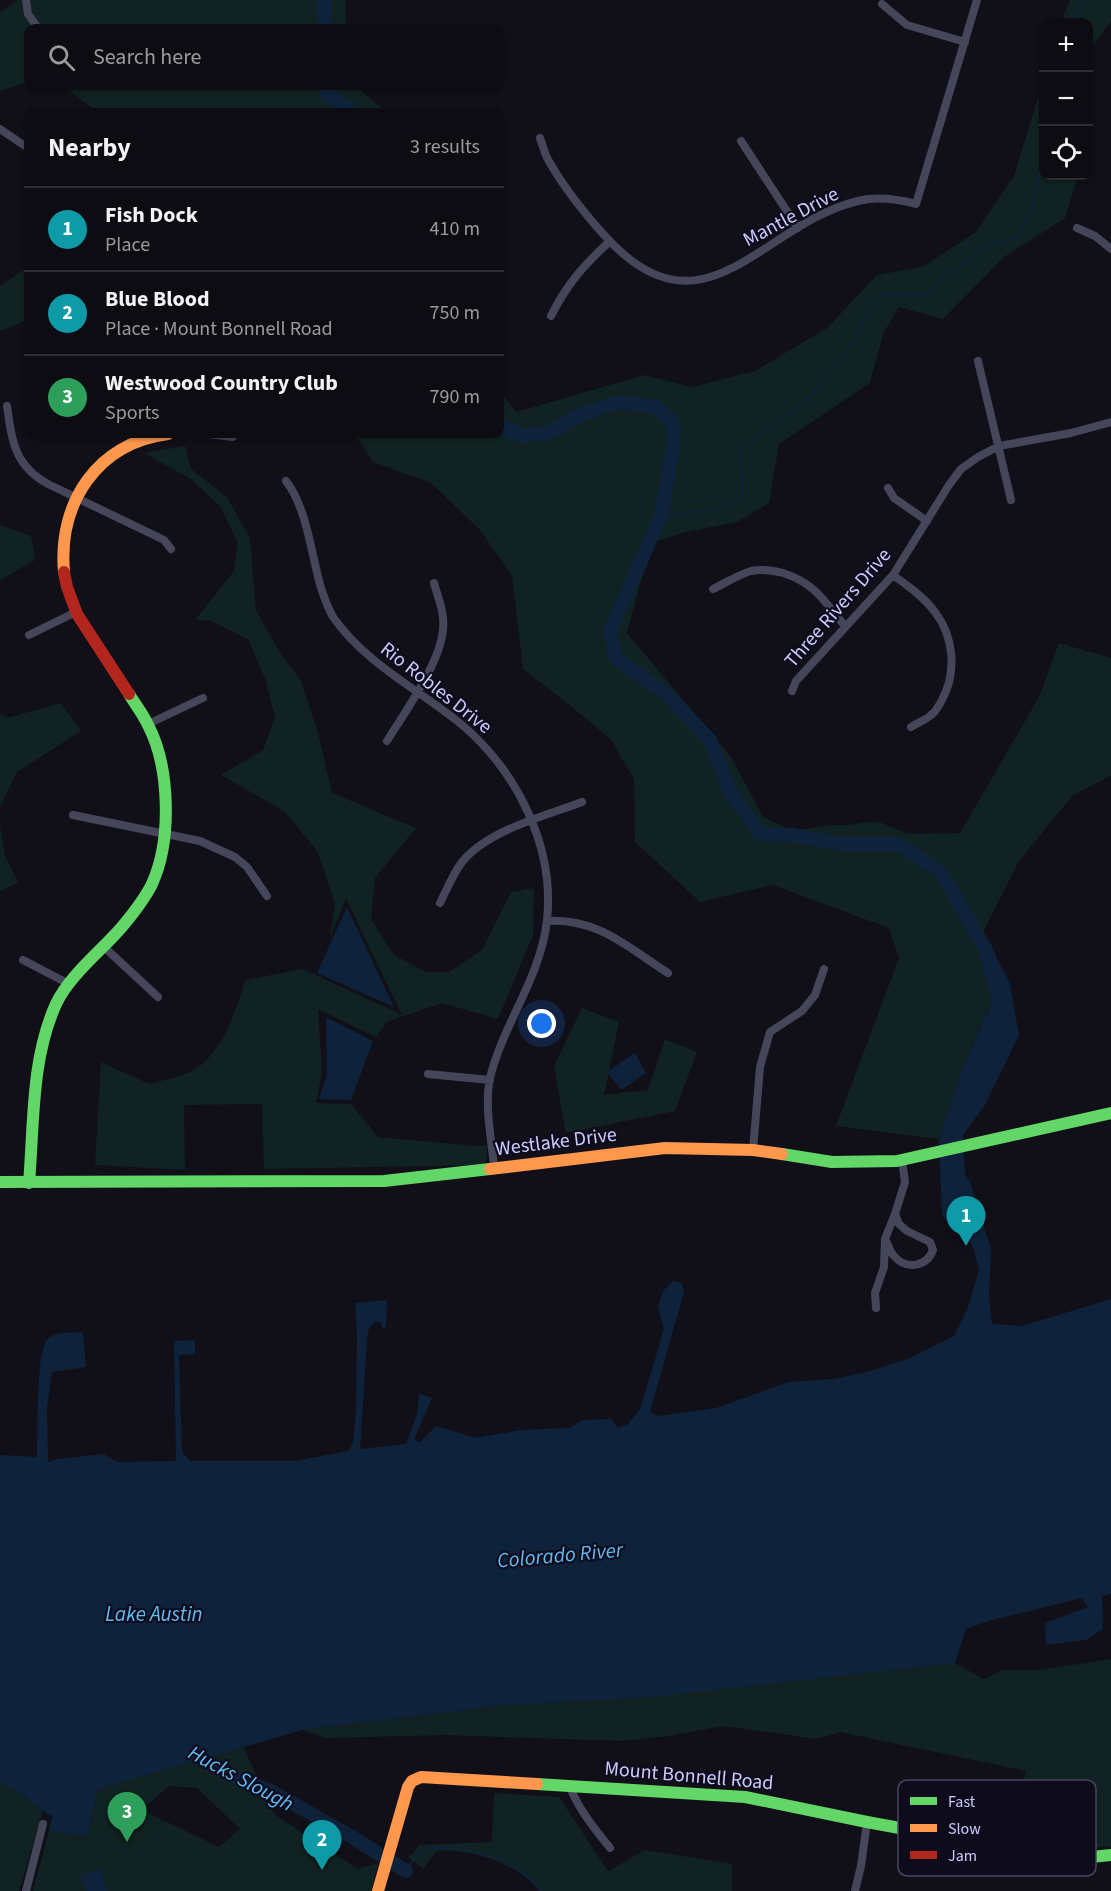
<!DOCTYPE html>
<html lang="en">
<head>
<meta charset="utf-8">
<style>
	body { margin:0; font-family:"Source Sans 3",sans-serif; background:#1b1a20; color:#f1f3f6 }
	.controls { position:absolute; right:18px; top:18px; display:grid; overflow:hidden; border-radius:12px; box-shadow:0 2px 4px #0004 }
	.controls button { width:54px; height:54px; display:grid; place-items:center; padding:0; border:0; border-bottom:2px solid #2d2c32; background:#0d0c12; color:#f1f3f6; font:30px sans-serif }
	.you { position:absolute; left:542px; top:1024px; width:21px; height:21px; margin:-15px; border:4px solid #fff; border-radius:50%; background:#1a73e8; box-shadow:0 0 0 9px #1a73e833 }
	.badge { display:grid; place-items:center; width:39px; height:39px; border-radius:50%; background:#1a73e8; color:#fff; font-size:20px; font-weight:700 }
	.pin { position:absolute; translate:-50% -50px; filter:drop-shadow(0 2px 3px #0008) }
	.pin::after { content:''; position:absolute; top:32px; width:21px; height:18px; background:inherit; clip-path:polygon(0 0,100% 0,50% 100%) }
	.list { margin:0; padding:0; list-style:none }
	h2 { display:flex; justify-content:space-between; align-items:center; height:78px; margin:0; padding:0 24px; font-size:26px }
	h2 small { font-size:20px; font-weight:400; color:#9a9b9f }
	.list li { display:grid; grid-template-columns:39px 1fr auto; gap:18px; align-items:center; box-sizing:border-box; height:84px; padding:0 24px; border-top:2px solid #2d2c32 }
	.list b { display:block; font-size:22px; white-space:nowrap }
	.list p { margin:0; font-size:20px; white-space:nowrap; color:#9a9b9f }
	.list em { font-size:20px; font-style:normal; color:#9a9b9f }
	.icon { flex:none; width:33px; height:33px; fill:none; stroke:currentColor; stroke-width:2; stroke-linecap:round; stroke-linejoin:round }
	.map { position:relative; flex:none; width:1111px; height:1891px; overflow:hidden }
	.search { position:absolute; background:#0d0c12; box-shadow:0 2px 4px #0004; left:24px; top:24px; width:480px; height:66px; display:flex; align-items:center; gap:15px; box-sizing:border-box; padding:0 21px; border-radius:12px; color:#9a9b9f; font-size:22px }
	.panel { position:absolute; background:#0d0c12; box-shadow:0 2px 4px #0004; left:24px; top:108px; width:480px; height:330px; border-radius:12px }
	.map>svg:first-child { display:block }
</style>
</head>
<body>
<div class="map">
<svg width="1111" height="1891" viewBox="0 0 1111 1891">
	<rect width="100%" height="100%" fill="#111018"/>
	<path fill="#102322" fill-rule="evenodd" d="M18,0H345L346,28H28V82L0,91V12Z
		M1070,0H1111V21L1089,51L1088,22H1061Z
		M1043,81L1044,176H1078L1065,218L1004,257L943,319L899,307L883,334L870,383L779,444L769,503L737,522L686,532L657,541L641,580L627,633L731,757L763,817L784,827L799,830L830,825H848L869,822L882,823L905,833L915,834L960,833L1039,697L1059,643L1111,658V775L1072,796L1019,861L983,932L980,956L992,1001L964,1064L939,1139L836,1126L899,958L889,928L773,885L700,902L635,842L634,779L611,740L572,707L523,669L512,576L480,530L431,483L373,462L355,434H500V392L517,412L644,375L692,387L755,371L827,328L877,275L922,267L976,232L1014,176Z
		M64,86H355L387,112H97Z
		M28,267V320L0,331V286Z
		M185,446L191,469L227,497L250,538L256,610L279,651L301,681L318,733L332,793L416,828L375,878L371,919L394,955L426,972H449L482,950L511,892L534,888L533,935L498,1019L442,1003L388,1021L376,1037L318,1009L322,1073L316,1103L351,1104L378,1137L475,1146L487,1145V1158L483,1165L264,1169L262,1104L184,1105L185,1170L95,1165L101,1062L149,1084C160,1081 188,1075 197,1068C223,1050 237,1009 245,980L303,969L402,1015L346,899L330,938L335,904L318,852L284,811L221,775L263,750L275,717L266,681L248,639L212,621L195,620L234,571L238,543L220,506L191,479L144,453Z
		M0,525L31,536L35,560L0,580Z
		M61,703L81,731L17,772L0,807V714L7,718Z
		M0,826L5,856L18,882L0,891Z
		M582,1008L619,1022L604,1095L648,1090L665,1039L697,1052L675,1111L566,1133L554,1066Z
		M1111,1659V1846L1088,1849L1008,1841L1026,1771L840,1732L817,1739L724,1726L667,1736L623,1741L443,1735L326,1738L302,1730L507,1705L645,1697L955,1663L984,1679L1002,1670H1039Z
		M243,1746L274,1814L358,1869L378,1863L371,1891H33L49,1831L87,1837L98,1789ZM169,1786L197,1788L240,1829L219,1847L142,1810Z
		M0,1784L10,1786L43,1811L19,1891H0Z
		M494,1793L559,1797L608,1871L645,1850L732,1864V1891H540C534,1886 529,1879 523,1875C500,1859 464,1848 437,1851L423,1869L407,1856L413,1854L419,1845L492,1842Z"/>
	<path fill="#0e233b" d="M347,907L394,1007L317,973Z
		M983,932L1010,983L1019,1035L985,1105L963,1135L965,1174L970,1182L991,1249L989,1296L992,1324L1022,1326L1111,1299V1594L1102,1596L1103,1629L1086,1640L1046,1645L1045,1623L1088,1607L1082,1598L988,1621L966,1629L955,1663L653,1697L507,1705L302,1730L98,1789L87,1837L49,1831L52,1816C34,1807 20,1788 0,1784V1455L37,1457C38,1438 36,1350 47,1340C55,1331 71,1333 83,1332L86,1367L52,1372L47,1408L48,1462L58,1459L104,1454L117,1462L176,1461L174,1341L195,1340V1354L179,1355L182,1452L190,1461H295L348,1451L353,1443L356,1410L357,1335L355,1303L387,1300L386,1327L382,1328L381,1322H375L369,1328L367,1340L360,1449L406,1444L417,1414L419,1394L432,1398L414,1440L420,1442L436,1426L476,1438L521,1430L570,1428L582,1420L611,1419L618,1428L628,1424L640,1409L664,1329L658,1306L664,1290L673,1281L682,1283L684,1292L650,1412L659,1416L716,1408L789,1382L833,1379L863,1373L908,1359L954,1336L967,1310L979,1270L974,1250L965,1234L951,1230L942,1214L939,1139L964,1064L992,1002L980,956Z
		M326,1017L373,1041L351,1100L319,1099L327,1074Z
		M635,1053L646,1073L621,1090L607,1072Z
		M100,1869L107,1891H86L81,1876Z"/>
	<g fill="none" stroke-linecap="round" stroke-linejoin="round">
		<path stroke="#0e233b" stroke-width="2" d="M1073,22L1085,0
			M660,518L718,508L742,497L739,451L754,439L809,399L828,372L842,359L874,302L884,294L925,295L985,246L1018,237L1031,212L1044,155
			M406,1871L417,1854L434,1848H455L505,1860L536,1884L541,1891"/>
		<path stroke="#0e233b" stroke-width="14" d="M324,0L325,28
			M327,86V93L351,112
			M500,425L521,436L549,433L575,417L617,402L656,407L674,424L673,450L660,518L610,631L616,658L665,693L710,740L731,793L760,834L792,835L842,844H898L941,872L985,948L989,957
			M185,1750L231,1776L271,1791L352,1837L406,1871"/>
		<path stroke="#454659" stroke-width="8" d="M26,0L28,14L38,28
			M882,4L907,25L965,42
			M0,129L28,148
			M540,138C543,146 545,156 550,163C565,189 585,214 605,236C704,345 761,224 858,201C878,196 897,199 916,204L977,0
			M741,141L798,228
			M1077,228L1095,236L1111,249
			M551,316C567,284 583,266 610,241
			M978,361L1011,500
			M7,406C12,442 15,467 50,485L164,540L171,549
			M208,434L233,437L234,434
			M286,481C307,508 311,554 321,588C324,597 328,608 333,617C366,664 418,689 461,724C517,771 555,847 547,920C541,977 503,1024 490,1078C484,1107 492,1140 494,1168
			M888,488L894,498L927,521
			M893,575C908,586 924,597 935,612C954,637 957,672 942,700C939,705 936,712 931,715C926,720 917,723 911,727
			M713,589C725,583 738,575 751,571C761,569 772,570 783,573C815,583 824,601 845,626
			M29,635L76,612
			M792,691L796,681L893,575L949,485L961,469L978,457L999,446L1071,433L1111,422
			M148,724L203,698
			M387,741C405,712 441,662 443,629C445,613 438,598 434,583
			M73,815L200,841L235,857L247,867L267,896
			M440,903C447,889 453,874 462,862C488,830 545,816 582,802
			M547,921C598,918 627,947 668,973
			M104,947L158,997
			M23,960L69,984
			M428,1074L490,1080
			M753,1150L760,1067L770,1032L802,1011L815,995L824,969
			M895,1214L885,1239C888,1244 890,1252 894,1256C907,1271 927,1266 933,1250L930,1242L907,1231L899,1224L895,1214L905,1182L902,1160
			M876,1308L875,1293L884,1267L885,1239
			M569,1785C579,1810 594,1828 610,1848
			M26,1891L43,1824
			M855,1891L861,1866L867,1822"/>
		<path stroke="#63d668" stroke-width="12" d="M782,1154L832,1162L897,1161L1111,1113
			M0,1182L384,1181L490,1169
			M29,1183C34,1124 31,1059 56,1004C69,976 100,952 121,928C132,915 144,900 152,884C172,840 170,767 148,725C143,714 135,704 129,694
			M537,1784L745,1797L867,1822L1051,1856L1082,1858L1111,1855"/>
		<path stroke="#ff974d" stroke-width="12" d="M64,572C58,503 97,443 168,434
			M490,1169L665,1148L753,1150L782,1154
			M378,1891L408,1787L412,1781L421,1777L537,1784"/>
		<path stroke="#b3261e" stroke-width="12" d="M64,572L67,587L77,614L129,694"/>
	</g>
	<g text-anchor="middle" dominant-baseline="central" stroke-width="4.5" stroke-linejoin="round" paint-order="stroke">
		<g font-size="20" fill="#cccbfc" stroke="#0e0c1c">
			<text transform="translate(791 217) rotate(-28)">Mantle Drive</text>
			<text transform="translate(838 608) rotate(-49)">Three Rivers Drive</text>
			<text transform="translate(436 688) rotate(38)">Rio Robles Drive</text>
			<text transform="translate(556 1142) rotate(-7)">Westlake Drive</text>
			<text transform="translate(689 1776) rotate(5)">Mount Bonnell Road</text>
		</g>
		<g font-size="21" font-style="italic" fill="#5fbdf6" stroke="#0e0c1c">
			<text transform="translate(560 1555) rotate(-5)">Colorado River</text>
			<text x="154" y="1614">Lake Austin</text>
			<text transform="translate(241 1778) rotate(28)">Hucks Slough</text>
		</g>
	</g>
	<rect x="898" y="1780" width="198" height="96" rx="9" fill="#0e0c1c" stroke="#47455f" stroke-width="1.5"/>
	<rect x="910" y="1797" width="27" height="8" fill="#63d668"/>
	<rect x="910" y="1824" width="27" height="8" fill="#ff974d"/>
	<rect x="910" y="1851" width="27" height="8" fill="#b3261e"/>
	<g font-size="16" fill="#cccbfc">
		<text x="948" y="1807">Fast</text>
		<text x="948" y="1834">Slow</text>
		<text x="948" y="1861">Jam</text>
	</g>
</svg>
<div class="controls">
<button>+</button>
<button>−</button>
<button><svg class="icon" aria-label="locate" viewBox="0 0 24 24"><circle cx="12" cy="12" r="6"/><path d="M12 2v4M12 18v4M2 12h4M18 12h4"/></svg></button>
</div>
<div class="you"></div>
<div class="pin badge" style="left:966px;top:1246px;background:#0f9aa8">1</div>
<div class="pin badge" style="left:322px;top:1870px;background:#0f9aa8">2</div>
<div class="pin badge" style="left:127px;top:1842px;background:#2e9e5b">3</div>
<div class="search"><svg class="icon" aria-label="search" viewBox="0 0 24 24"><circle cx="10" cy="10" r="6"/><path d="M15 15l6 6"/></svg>Search here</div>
<section class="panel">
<h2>Nearby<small>3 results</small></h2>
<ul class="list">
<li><span class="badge" style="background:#0f9aa8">1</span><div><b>Fish Dock</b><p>Place</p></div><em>410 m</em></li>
<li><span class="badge" style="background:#0f9aa8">2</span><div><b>Blue Blood</b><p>Place · Mount Bonnell Road</p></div><em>750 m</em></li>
<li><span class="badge" style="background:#2e9e5b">3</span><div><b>Westwood Country Club</b><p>Sports</p></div><em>790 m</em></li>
</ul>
</section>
</div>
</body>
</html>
